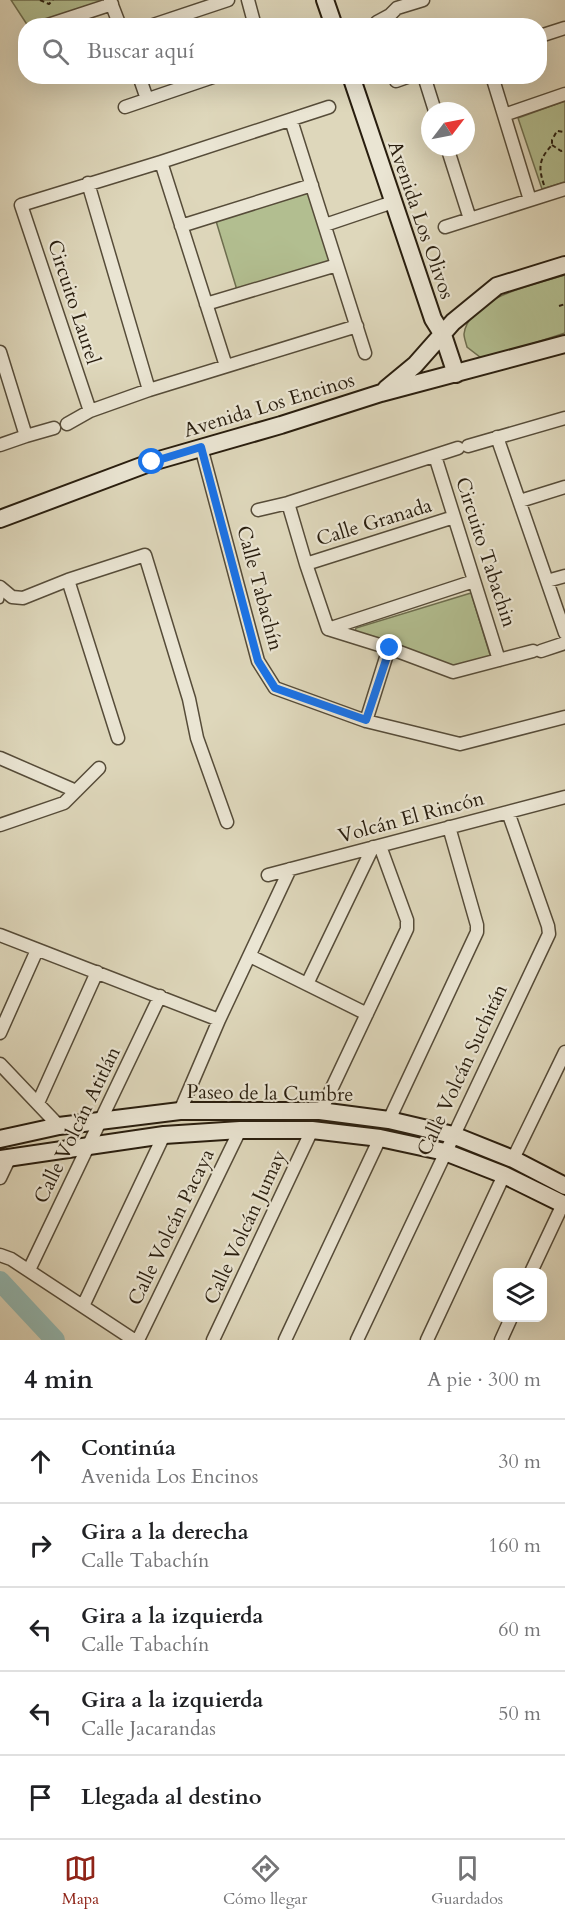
<!DOCTYPE html>
<html lang="es">
<head>
<meta charset="utf-8">
<style>
	body { margin:0; font-family:Cardo,serif; background:#f6f6f6; color:#202124 }
	.controls { position:absolute; right:18px; bottom:18px; display:grid; overflow:hidden; border-radius:12px; box-shadow:0 6px 24px #0002 }
	.controls button { width:54px; height:54px; display:grid; place-items:center; padding:0; border:0; border-bottom:2px solid #e0e0e0; background:#fff; color:#202124; font:30px sans-serif }
	.compass { position:absolute; left:421px; top:102px; width:54px; height:54px; border-radius:50%; background:#fff; box-shadow:0 6px 24px #0002; rotate:58deg }
	.stop { position:absolute; width:18px; height:18px; margin:-14px; border:4px solid #1a73e8; border-radius:50%; background:#fff }
	.stop.end { background:#1a73e8; border-color:#fff; box-shadow:0 2px 6px #0008 }
	.list { margin:0; padding:0; list-style:none }
	h2 { display:flex; justify-content:space-between; align-items:center; height:78px; margin:0; padding:0 24px; font-size:26px }
	h2 small { font-size:20px; font-weight:400; color:#757577 }
	.list li { display:grid; grid-template-columns:39px 1fr auto; gap:18px; align-items:center; box-sizing:border-box; height:84px; padding:0 24px; border-top:2px solid #e0e0e0 }
	.list b { display:block; font-size:22px; white-space:nowrap }
	.list p { margin:0; font-size:20px; white-space:nowrap; color:#757577 }
	.list em { font-size:20px; font-style:normal; color:#757577 }
	.icon { flex:none; width:33px; height:33px; fill:none; stroke:currentColor; stroke-width:2; stroke-linecap:round; stroke-linejoin:round }
	.map { position:relative; flex:none; width:565px; height:1340px; overflow:hidden }
	.search { position:absolute; background:#fff; box-shadow:0 6px 24px #0002; left:18px; right:18px; top:18px; height:66px; display:flex; align-items:center; gap:15px; box-sizing:border-box; padding:0 21px; border-radius:24px; color:#757577; font-size:22px }
	.sheet { height:498px; background:#fff }
	nav { display:flex; justify-content:space-around; align-items:center; box-sizing:border-box; height:84px; border-top:2px solid #e0e0e0; background:#fff; font-size:16px; color:#757577 }
	nav a { display:grid; justify-items:center; gap:3px }
	nav .on { color:#8f2418 }
	.map>svg:first-child { display:block }
</style>
</head>
<body>
<div class="map">
<svg width="565" height="1340" viewBox="0 0 565 1340">
	<rect width="100%" height="100%" fill="#ded7bb"/>
	<filter id="stains"><feTurbulence type="fractalNoise" baseFrequency=".00333" numOctaves="4"/><feColorMatrix values="0 0 0 0 .2 0 0 0 0 .09 0 0 0 0 .02 0 0 0 .5 -.17"/></filter>
	<radialGradient id="worn" r=".72"><stop offset=".6" stop-color="#630" stop-opacity="0"/><stop offset="1" stop-color="#630" stop-opacity=".3"/></radialGradient>
	<path fill="#b2be90" stroke="#6d6e4f" stroke-width="1.5" d="M11,0H103L104,2L28,26Z
		M565,101V182L542,189L518,118Z
		M309,192L331,262L237,290L216,221Z
		M565,275V333L488,358L480,357L467,347C466,343 464,338 464,334C469,297 536,284 565,275Z
		M471,593L491,658L451,669L354,635L356,628Z"/>
	<g fill="none" stroke-linecap="round" stroke-linejoin="round">
		<path stroke="#93b9b3" stroke-width="20" d="M0,1281L55,1340"/>
		<defs>
			<path id="lane" d="M0,600L2,590"/>
			<path id="street" d="M110,0L120,26
				M248,0L255,26
				M377,22L390,15L397,8L423,0
				M45,26L112,4
				M150,26L228,0
				M540,36L565,28
				M139,76L147,99
				M424,76L435,111
				M492,76L530,200
				M396,81L410,76
				M125,107L216,76
				M504,115L565,94
				M291,120L365,353
				M447,147L470,219
				M161,162L226,366
				M88,183L149,390
				M325,225L393,202
				M181,226L312,185
				M445,227L565,189
				M206,304L337,265
				M0,352L26,436L0,445
				M90,411L21,205L161,162L329,107
				M67,424L90,411L149,390L357,326
				M26,436L54,428
				M497,437L565,633
				M468,446L565,418
				M201,447L258,661L275,688L366,721L460,744L565,717
				M435,456L499,660
				M520,501L565,487
				M288,503L306,564L328,629
				M258,510L288,503L458,448
				M306,564L454,517
				M68,580L118,738
				M547,581L565,576
				M0,587L12,597L23,598L68,580L145,555L189,699L197,738L227,822
				M328,629L389,648L453,672L533,651
				M328,629L474,581
				M541,651L565,643
				M366,721L389,648
				M0,758L76,791
				M0,825L64,803L99,768
				M268,875L565,797
				M0,935L219,1020
				M250,956L367,1014
				M307,984L373,847
				M0,1033L37,950
				M0,1064L59,1126
				M38,1103L97,972
				M180,1111L219,1020L290,869
				M321,1111L407,929V920L380,846
				M389,1120L477,932V925L449,827
				M513,1159L565,1052
				M0,1178L10,1157
				M0,1255L11,1259L134,1340
				M29,1270L160,996
				M531,1272L563,1204
				M83,1306L164,1135
				M138,1340L240,1130
				M213,1340L312,1130
				M285,1340L380,1138
				M357,1340L549,934L548,926L508,812
				M427,1340L504,1175
				M501,1340L511,1318"/>
			<path id="secondary" d="M325,0L334,26
				M351,76L433,319L443,335L456,374
				M386,389L415,365L453,322L497,286L565,265
				M0,519L152,462L281,425L381,393L565,344
				M0,1139L59,1126L180,1111H320L389,1120L453,1135L513,1159L565,1186
				M0,1159L164,1135L240,1130H312L380,1138L445,1152L504,1175L565,1205"/>
		</defs>
		<use href="#lane" stroke="#564c39" stroke-width="9"/>
		<use href="#street" stroke="#564c39" stroke-width="15"/>
		<use href="#secondary" stroke="#281d0e" stroke-width="20"/>
		<path stroke="#281d0e" stroke-width="2" stroke-dasharray="4.5 3" stroke-linecap="butt" d="M40,0L49,4L53,0
			M552,145L561,151L565,150
			M544,185C538,167 539,159 552,145V140L557,131L565,132
			M559,306L565,304"/>
		<use href="#lane" stroke="#eae5d3" stroke-width="6"/>
		<use href="#street" stroke="#eae5d3" stroke-width="12"/>
		<use href="#secondary" stroke="#eae5d3" stroke-width="16"/>
	</g>
	<g fill="none" stroke-linecap="round" stroke-linejoin="round">
		<path stroke="#1a73e8" stroke-width="8" d="M152,462L201,447L258,661L275,688L366,720L390,648"/>
	</g>
	<g text-anchor="middle" dominant-baseline="central" stroke-width="4.5" stroke-linejoin="round" paint-order="stroke">
		<g font-size="20" fill="#281d0e" stroke="#eae5d3">
			<text transform="translate(421 220) rotate(71)">Avenida Los Olivos</text>
			<text transform="translate(74 302) rotate(72)">Circuito Laurel</text>
			<text transform="translate(269 405) rotate(-17)">Avenida Los Encinos</text>
			<text transform="translate(374 522) rotate(-17)">Calle Granada</text>
			<text transform="translate(486 552) rotate(72)">Circuito Tabachin</text>
			<text transform="translate(260 588) rotate(75)">Calle Tabachín</text>
			<text transform="translate(411 817) rotate(-15)">Volcán El Rincón</text>
			<text transform="translate(462 1070) rotate(-65)">Calle Volcán Suchitán</text>
			<text transform="translate(270 1093) rotate(1)">Paseo de la Cumbre</text>
			<text transform="translate(77 1125) rotate(-64)">Calle Volcán Atitlán</text>
			<text transform="translate(171 1227) rotate(-64)">Calle Volcán Pacaya</text>
			<text transform="translate(245 1227) rotate(-65)">Calle Volcán Jumay</text>
		</g>
	</g>
	<rect width="100%" height="100%" filter="url(#stains)"/>
	<rect width="100%" height="100%" fill="url(#worn)"/>
</svg>
<div class="controls">
<button><svg class="icon" aria-label="layers" viewBox="0 0 24 24"><path d="M12 4l9 5-9 5-9-5zM3 14l9 5 9-5"/></svg></button>
</div>
<svg class="compass" viewBox="-18 -18 36 36"><path d="M0-13l5 13h-10z" fill="#e53935"/><path d="M0 13l5-13h-10z" fill="#757577"/></svg>
<div class="stop" style="left:152px;top:462px"></div>
<div class="stop end" style="left:390px;top:648px"></div>
<div class="search"><svg class="icon" aria-label="search" viewBox="0 0 24 24"><circle cx="10" cy="10" r="6"/><path d="M15 15l6 6"/></svg>Buscar aquí</div>
</div>
<section class="sheet">
<h2>4 min<small>A pie · 300 m</small></h2>
<ul class="list">
<li><svg class="icon" aria-label="ahead" viewBox="0 0 24 24"><path d="M12 20V5M6 11l6-6 6 6"/></svg><div><b>Continúa</b><p>Avenida Los Encinos</p></div><em>30 m</em></li>
<li><svg class="icon" aria-label="right" viewBox="0 0 24 24"><path d="M7 20v-9h11M14 6l5 5-5 5"/></svg><div><b>Gira a la derecha</b><p>Calle Tabachín</p></div><em>160 m</em></li>
<li><svg class="icon" aria-label="left" viewBox="0 0 24 24"><path d="M17 20v-9H6M10 6l-5 5 5 5"/></svg><div><b>Gira a la izquierda</b><p>Calle Tabachín</p></div><em>60 m</em></li>
<li><svg class="icon" aria-label="left" viewBox="0 0 24 24"><path d="M17 20v-9H6M10 6l-5 5 5 5"/></svg><div><b>Gira a la izquierda</b><p>Calle Jacarandas</p></div><em>50 m</em></li>
<li><svg class="icon" aria-label="arrive" viewBox="0 0 24 24"><path d="M6 21V4h12l-3 4 3 4H6"/></svg><div><b>Llegada al destino</b></div></li>
</ul>
</section>
<nav>
<a class="on"><svg class="icon" aria-label="map" viewBox="0 0 24 24"><path d="M3 6l6-2 6 2 6-2v14l-6 2-6-2-6 2zM9 4v14M15 6v14"/></svg>Mapa</a>
<a><svg class="icon" aria-label="directions" viewBox="0 0 24 24"><path d="M12 3l9 9-9 9-9-9zM9 14v-3h6M13 9l2 2-2 2"/></svg>Cómo llegar</a>
<a><svg class="icon" aria-label="saved" viewBox="0 0 24 24"><path d="M7 4h10v16l-5-4-5 4z"/></svg>Guardados</a>
</nav>
</body>
</html>
